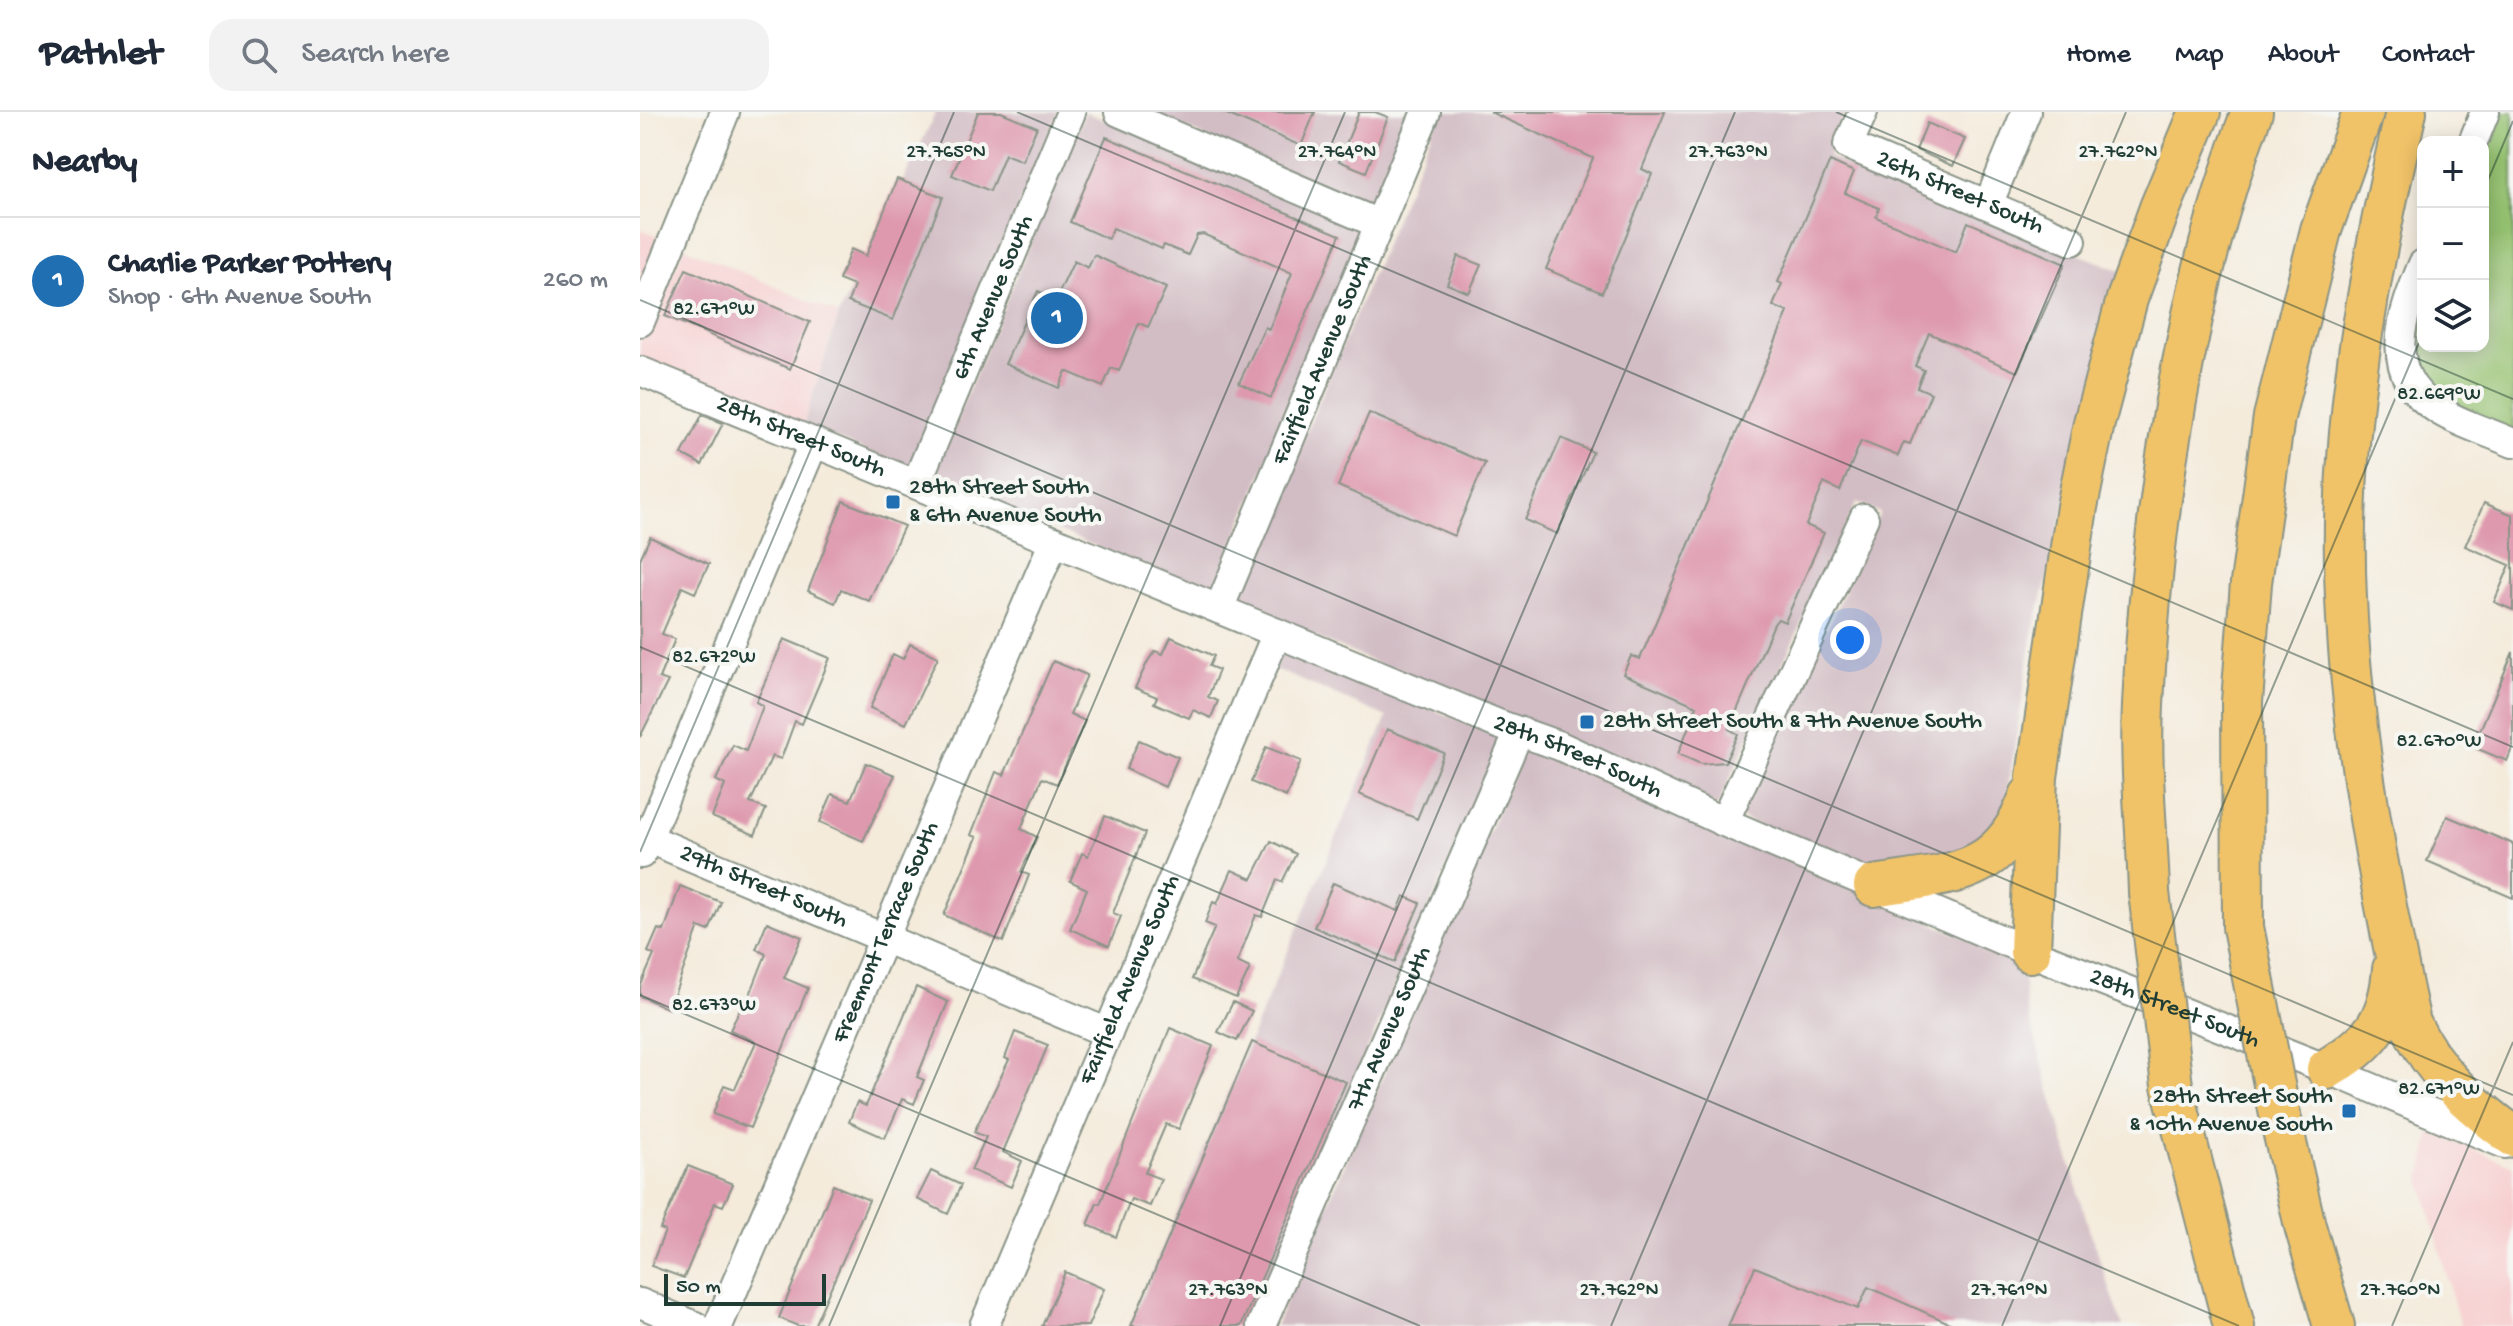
<!DOCTYPE html>
<html lang="en">
<head>
<meta charset="utf-8">
<style>
	body { margin:0; font-family:"Gochi Hand",sans-serif; background:#f2f2f3; color:#1f2937 }
	.controls { position:absolute; right:24px; top:24px; display:grid; overflow:hidden; border-radius:16px; box-shadow:0 4px 20px #0003 }
	.controls button { width:72px; height:72px; display:grid; place-items:center; padding:0; border:0; border-bottom:2px solid #e0e1e3; background:#fff; color:#1f2937; font:40px sans-serif }
	.scale { position:absolute; left:24px; bottom:20px; width:162px; box-sizing:border-box; padding-left:8px; border:4px solid #1f3d34; border-top:0; font-size:22px; line-height:28px; white-space:nowrap; color:#1f3d34; -webkit-text-stroke:6px #f6f6f2; paint-order:stroke }
	.you { position:absolute; left:1210px; top:528px; width:28px; height:28px; margin:-20px; border:6px solid #fff; border-radius:50%; background:#1a73e8; box-shadow:0 0 0 12px #1a73e833 }
	.badge { display:grid; place-items:center; width:52px; height:52px; border-radius:50%; background:#1f6fb2; color:#fff; font-size:26px; font-weight:700 }
	.pin { position:absolute; translate:-50% -50%; border:4px solid #fff; box-shadow:0 2px 8px #0006 }
	.list { margin:0; padding:0; list-style:none }
	h2 { display:flex; justify-content:space-between; align-items:center; height:104px; margin:0; padding:0 32px; font-size:34px }
	h2 small { font-size:26px; font-weight:400; color:#747a83 }
	.list li { display:grid; grid-template-columns:52px 1fr auto; gap:24px; align-items:center; box-sizing:border-box; height:128px; padding:0 32px; border-top:2px solid #e0e1e3 }
	.list b { display:block; font-size:30px; white-space:nowrap }
	.list p { margin:0; font-size:26px; white-space:nowrap; color:#747a83 }
	.list em { font-size:26px; font-style:normal; color:#747a83 }
	.icon { flex:none; width:44px; height:44px; fill:none; stroke:currentColor; stroke-width:2; stroke-linecap:round; stroke-linejoin:round }
	.map { position:relative; flex:none; width:1873px; height:1214px; overflow:hidden }
	header { display:flex; align-items:center; gap:48px; box-sizing:border-box; height:112px; padding:0 40px; background:#fff; border-bottom:2px solid #e0e1e3 }
	header strong { font-size:38px }
	nav { display:flex; gap:44px; margin-inline-start:auto; font-size:28px }
	.search { width:560px; height:72px; background:#f2f2f3; display:flex; align-items:center; gap:20px; box-sizing:border-box; padding:0 28px; border-radius:24px; color:#747a83; font-size:30px }
	main { display:flex }
	aside { flex:1; background:#fff }
	.map>svg:first-child { display:block }
</style>
</head>
<body>
<header>
<strong>Pathlet</strong>
<div class="search"><svg class="icon" aria-label="search" viewBox="0 0 24 24"><circle cx="10" cy="10" r="6"/><path d="M15 15l6 6"/></svg>Search here</div>
<nav><a>Home</a><a>Map</a><a>About</a><a>Contact</a></nav>
</header>
<main>
<aside>
<h2>Nearby<small></small></h2>
<ul class="list">
<li><span class="badge">1</span><div><b>Charlie Parker Pottery</b><p>Shop · 6th Avenue South</p></div><em>260 m</em></li>
</ul>
</aside>
<div class="map">
<svg width="1873" height="1214" viewBox="0 0 1873 1214">
	<rect width="100%" height="100%" fill="#f6f6f2"/>
	<filter id="ink" filterUnits="userSpaceOnUse"><feTurbulence type="fractalNoise" baseFrequency=".0125" numOctaves="2"/><feDisplacementMap in="SourceGraphic" scale="16" xChannelSelector="R" yChannelSelector="G"/><feConvolveMatrix kernelMatrix="1 2 1 2 8 2 1 2 1" color-interpolation-filters="sRGB"/></filter>
	<filter id="wash" filterUnits="userSpaceOnUse"><feTurbulence type="fractalNoise" baseFrequency=".006" numOctaves="4" result="noise"/><feDisplacementMap in="SourceGraphic" scale="32" xChannelSelector="R" yChannelSelector="G"/><feGaussianBlur stdDeviation="1.8" result="paint"/><feColorMatrix in="noise" values="0 0 0 0 0 0 0 0 0 0 0 0 0 0 0 0 0 1.4 0 .05"/><feComposite in="paint" operator="in"/></filter>
	<g filter="url(#wash)">
		<rect width="100%" height="100%" fill="#f4ebdb"/>
		<path fill="#f7cfd0" d="M0,117L21,125L0,177Z
			M44,135L198,202L163,313L0,246V228L9,221Z
			M1791,1020L1873,1054V1214H1820L1781,1067Z"/>
		<path fill="#d2bdc5" d="M296,0H418L269,357L163,313L199,202Z
			M445,0L723,117L572,482L292,367Z
			M508,0H772L732,97Z
			M800,0H1205L1188,45L1482,159L1392,527L1366,688L1368,705L1349,731L1234,763L1100,705L1240,401L1217,390L1077,695L595,491Z
			M644,536L863,626L607,1214H489L747,605L635,557Z
			M886,634L1382,851L1386,894L1450,1120L1483,1214H635Z"/>
		<path fill="#94c16f" stroke="#5a7f52" stroke-width="2" d="M1845,0H1873V331L1768,265L1783,152V234H1843Z"/>
		<g id="blocks">
			<path fill="#de99ae" d="M338,0H361L397,15L382,49L365,42L350,79L312,63Z
				M582,0H675L661,34Z
				M719,0H735L748,5L726,60L699,49Z
				M850,0H1025L1002,57L1012,62L962,181L906,157L953,46Z
				M1287,11L1325,27L1313,54L1276,38Z
				M466,25L700,123L631,286L599,271L625,215L629,217L652,161L563,122L557,123L548,143L524,133L522,137L473,116L468,127L430,110Z
				M1190,49L1214,60L1205,81L1239,96L1236,105L1316,140L1328,110L1425,152L1377,260L1289,221L1275,254L1284,258L1277,275L1291,281L1270,332L1264,330L1258,344L1221,329L1200,379L1184,371L1166,413L1184,421L1145,510L1138,507L1134,512L1089,617L1098,622L1085,650L1061,652L1038,642L1057,594L983,562L991,544L1000,547L1148,200L1133,194L1142,172L1138,170Z
				M257,67L303,85L253,208L208,190L214,174L199,168L211,137L226,144Z
				M454,143L526,176L508,215L499,211L479,259L471,256L463,275L426,259L419,276L365,252L398,179L416,187L434,149L448,156Z
				M818,144L841,153L829,181L807,172Z
				M46,157L170,210L150,257L25,204Z
				M729,301L845,351L814,424L698,374Z
				M62,303L83,311L62,353L42,342Z
				M921,326L953,340L917,422L885,408Z
				M203,389L264,414L229,489L201,477L195,491L168,479Z
				M1844,391L1873,403V498L1854,490L1870,453L1825,434Z
				M10,425L69,452L55,481L42,475L22,522L35,527L19,566L28,569L0,625V447Z
				M531,525L574,544L569,554L579,558L568,585L578,589L571,606L553,598L549,606L514,591L517,585L495,576L508,549L515,539L523,542Z
				M144,527L190,546L162,612L155,609L141,647L132,644L110,691L126,697L115,723L72,705L85,673L76,668L93,633L106,639L123,594L116,590Z
				M270,532L298,545L266,612L230,596L253,542L263,547Z
				M1873,540V634L1867,649L1833,635Z
				M413,549L447,563L430,602L445,609L417,672L402,666L381,717L397,725L381,760L389,763L363,830L304,803L337,725L331,723L356,660L364,663Z
				M747,617L804,641L777,707L719,682Z
				M499,628L538,645L525,675L486,657Z
				M626,635L661,649L646,685L611,670Z
				M226,651L255,663L223,729L180,710L192,682L210,689Z
				M465,704L505,721L473,801L481,804L469,834L430,817L447,777L430,769L442,741L448,744Z
				M1807,704L1873,732V786L1787,749Z
				M631,729L656,742L642,770L637,768L622,805L616,803L597,850L610,856L596,886L552,867L575,815L565,811L573,790L577,792L592,758L612,767Z
				M693,771L758,799L764,784L780,791L755,850L674,815Z
				M40,774L81,790L69,819L59,815L29,897L0,884V875L14,843L8,840L18,817L24,819Z
				M127,810L162,825L144,866L168,876L110,1016L73,1002L84,973L95,977L116,930L90,918L103,891L106,893L126,842L116,837Z
				M276,875L308,890L277,965L284,968L274,992L262,987L245,1026L209,1010L217,990L226,994Z
				M593,890L612,899L597,929L578,920Z
				M530,916L573,934L539,1017L526,1012L505,1061L521,1067L510,1094L491,1087L476,1125L448,1113L457,1091L460,1092Z
				M375,920L408,933L363,1040L382,1049L371,1075L331,1058L346,1025L334,1020L369,948L365,946Z
				M612,930L706,970L601,1214H491Z
				M48,1054L93,1072L83,1094L75,1091L44,1166L11,1154L25,1119L20,1117Z
				M291,1059L321,1073L308,1102L277,1087Z
				M193,1073L229,1088L174,1214H158L139,1206Z
				M1115,1155L1218,1197L1228,1175L1316,1214H1088Z
				M425,1160L464,1177L448,1214H402Z"/>
		</g>
	</g>
	<g filter="url(#ink)">
		<use href="#blocks" fill-opacity="0" stroke="#8a9488" stroke-width="2"/>
		<g fill="none" stroke-linecap="round" stroke-linejoin="round">
			<defs>
				<g id="minor">
					<path d="M479,0L739,112"/>
					<path id="s1" d="M1223,0L1208,33L1432,129"/>
					<path d="M1833,30L1845,0"/>
					<path d="M1348,93L1386,0"/>
					<path d="M1783,152C1762,202 1739,261 1798,298C1820,312 1849,320 1873,331"/>
					<path d="M0,210L85,0"/>
					<path id="s2" d="M0,259L858,612L920,634L1084,710L1390,840L1687,957L1865,1032"/>
					<path id="s3" d="M276,372L431,0"/>
					<path id="s4" d="M579,497L786,0"/>
					<path d="M1084,710L1224,406"/>
					<path id="s5" d="M0,723L468,921"/>
					<path d="M1,742L174,330"/>
					<path d="M0,1191L55,1214"/>
					<path id="s6" d="M78,1214L414,429"/>
					<path id="s7" d="M344,1214L637,521"/>
					<path id="s8" d="M621,1214L879,620"/>
				</g>
				<path id="highway" d="M1766,0C1729,159 1698,322 1706,486C1712,629 1740,772 1770,911C1794,961 1829,992 1873,1024
					M1234,774C1309,761 1360,767 1390,684
					M1509,780C1507,718 1500,655 1503,593C1511,406 1545,175 1612,0
					M1603,815L1602,590L1611,471L1634,305L1681,118L1723,0
					M1390,840L1397,665L1437,395L1454,311L1487,187L1520,96L1560,0
					M1687,957C1731,930 1749,910 1753,857
					M1532,974L1594,1214
					M1643,1018L1665,1114L1694,1214"/>
			</defs>
			<use href="#minor" stroke="#8a9488" stroke-width="32"/>
			<use href="#highway" stroke="#8a9488" stroke-width="44"/>
			<use href="#minor" stroke="#fff" stroke-width="28"/>
			<use href="#highway" stroke="#f1c369" stroke-width="40"/>
			<defs>
				<path id="highway-bridge" d="M1509,780L1532,974
					M1603,815L1643,1018"/>
			</defs>
			<use href="#highway-bridge" stroke="#8a9488" stroke-width="44" stroke-linecap="butt"/>
			<use href="#highway-bridge" stroke="#f1c369" stroke-width="40"/>
		</g>
	</g>
	<path fill="none" stroke="#1f3d34" stroke-width="2" stroke-opacity="0.45" d="M377,0L1873,635M1196,0L1873,287M1843,80L1873,9M0,188L1873,983M0,535L1599,1214M0,740L314,0M0,883L780,1214M189,1214L705,0M580,1214L1095,0M971,1214L1486,0M1362,1214L1783,221M1752,1214L1873,930"/>
	<g fill="#1f6fb2" stroke="#f6f6f2" stroke-width="3">
		<rect x="245" y="382" width="16" height="16" rx="4"/>
		<rect x="939" y="602" width="16" height="16" rx="4"/>
		<rect x="1701" y="991" width="16" height="16" rx="4"/>
	</g>
	<g text-anchor="middle" dominant-baseline="central" stroke-width="8" stroke-linejoin="round" paint-order="stroke">
		<g font-size="24" fill="#1f3d34" stroke="#f6f6f2">
			<text stroke="none"><textPath href="#s1" startOffset="158">26th Street South</textPath></text>
			<text stroke="none"><textPath href="#s3" startOffset="202">6th Avenue South</textPath></text>
			<text stroke="none"><textPath href="#s4" startOffset="270">Fairfield Avenue South</textPath></text>
			<text stroke="none"><textPath href="#s2" startOffset="174">28th Street South</textPath></text>
			<text stroke="none"><textPath href="#s2" startOffset="1014">28th Street South</textPath></text>
			<text stroke="none"><textPath href="#s5" startOffset="134">29th Street South</textPath></text>
			<text stroke="none"><textPath href="#s6" startOffset="428">Freemont Terrace South</textPath></text>
			<text stroke="none"><textPath href="#s7" startOffset="376">Fairfield Avenue South</textPath></text>
			<text stroke="none"><textPath href="#s2" startOffset="1662">28th Street South</textPath></text>
			<text stroke="none"><textPath href="#s8" startOffset="324">7th Avenue South</textPath></text>
		</g>
		<g font-size="24" fill="#1f3d34" stroke="#f6f6f2" text-anchor="start">
			<text x="269" y="376">28th Street South<tspan x="269" dy="28">&amp; 6th Avenue South</tspan></text>
			<text x="963" y="610">28th Street South &amp; 7th Avenue South</text>
			<text x="1693" y="985" text-anchor="end">28th Street South<tspan x="1693" dy="28">&amp; 10th Avenue South</tspan></text>
		</g>
	</g>
	<g font-size="20" text-anchor="middle" fill="#1f3d34" stroke="#f6f6f2" stroke-width="8" stroke-linejoin="round" paint-order="stroke">
		<text x="306" y="45">27.765°N</text>
		<text x="697" y="45">27.764°N</text>
		<text x="1088" y="45">27.763°N</text>
		<text x="1478" y="45">27.762°N</text>
		<text x="74" y="202">82.671°W</text>
		<text x="1799" y="287">82.669°W</text>
		<text x="74" y="550">82.672°W</text>
		<text x="1799" y="634">82.670°W</text>
		<text x="74" y="898">82.673°W</text>
		<text x="1799" y="982">82.671°W</text>
		<text x="588" y="1183">27.763°N</text>
		<text x="979" y="1183">27.762°N</text>
		<text x="1369" y="1183">27.761°N</text>
		<text x="1760" y="1183">27.760°N</text>
	</g>
</svg>
<div class="controls">
<button>+</button>
<button>−</button>
<button><svg class="icon" aria-label="layers" viewBox="0 0 24 24"><path d="M12 4l9 5-9 5-9-5zM3 14l9 5 9-5"/></svg></button>
</div>
<div class="scale">50 m</div>
<div class="you"></div>
<div class="pin badge" style="left:417px;top:206px">1</div>
</div>
</main>
</body>
</html>
